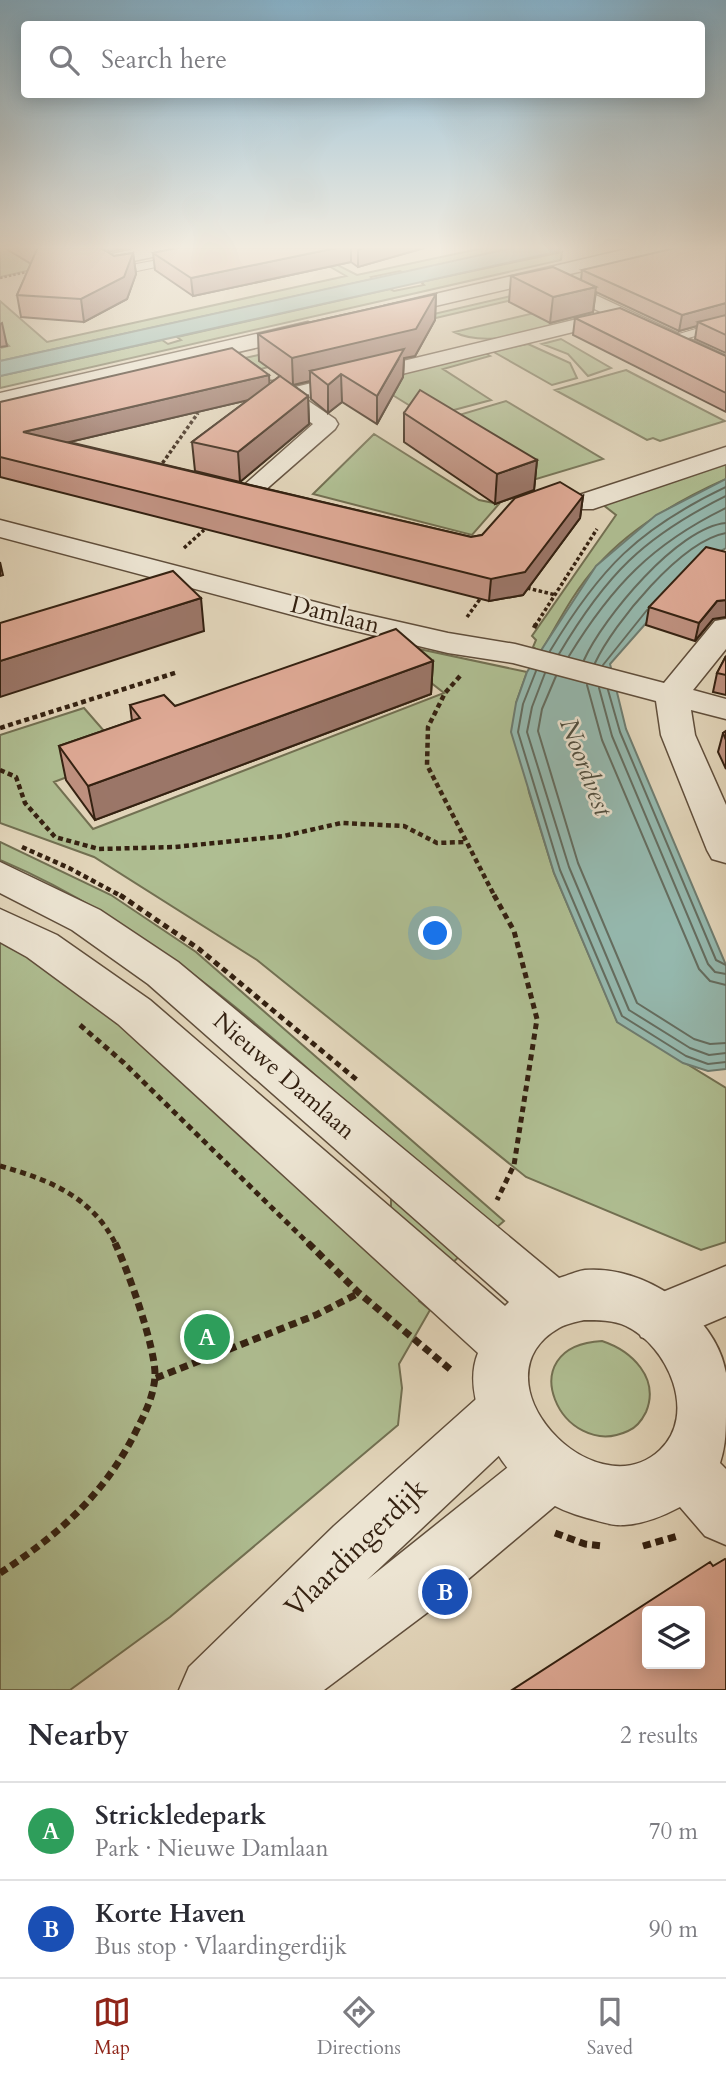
<!DOCTYPE html>
<html lang="en">
<head>
<meta charset="utf-8">
<style>
	body { margin:0; font-family:Cardo,serif; background:#f7f7f7; color:#2b2b33 }
	.controls { position:absolute; right:21px; bottom:21px; display:grid; overflow:hidden; border-radius:7px; box-shadow:0 4px 18px #0003 }
	.controls button { width:63px; height:63px; display:grid; place-items:center; padding:0; border:0; border-bottom:2px solid #e1e1e2; background:#fff; color:#2b2b33; font:35px sans-serif }
	.you { position:absolute; left:436px; top:934px; width:24px; height:24px; margin:-18px; border:5px solid #fff; border-radius:50%; background:#1a73e8; box-shadow:0 0 0 10px #1a73e833 }
	.badge { display:grid; place-items:center; width:46px; height:46px; border-radius:50%; background:#8f2418; color:#fff; font-size:23px; font-weight:700 }
	.pin { position:absolute; translate:-50% -50%; border:4px solid #fff; box-shadow:0 2px 7px #0006 }
	.list { margin:0; padding:0; list-style:none }
	h2 { display:flex; justify-content:space-between; align-items:center; height:91px; margin:0; padding:0 28px; font-size:30px }
	h2 small { font-size:23px; font-weight:400; color:#7c7c81 }
	.list li { display:grid; grid-template-columns:46px 1fr auto; gap:21px; align-items:center; box-sizing:border-box; height:98px; padding:0 28px; border-top:2px solid #e1e1e2 }
	.list b { display:block; font-size:26px; white-space:nowrap }
	.list p { margin:0; font-size:23px; white-space:nowrap; color:#7c7c81 }
	.list em { font-size:23px; font-style:normal; color:#7c7c81 }
	.icon { flex:none; width:38px; height:38px; fill:none; stroke:currentColor; stroke-width:2; stroke-linecap:round; stroke-linejoin:round }
	.map { position:relative; flex:none; width:726px; height:1690px; overflow:hidden }
	.search { position:absolute; background:#fff; box-shadow:0 4px 18px #0003; left:21px; right:21px; top:21px; height:77px; display:flex; align-items:center; gap:18px; box-sizing:border-box; padding:0 24px; border-radius:7px; color:#7c7c81; font-size:26px }
	.sheet { height:287px; background:#fff }
	nav { display:flex; justify-content:space-around; align-items:center; box-sizing:border-box; height:98px; border-top:2px solid #e1e1e2; background:#fff; font-size:19px; color:#7c7c81 }
	nav a { display:grid; justify-items:center; gap:4px }
	nav .on { color:#8f2418 }
	.map>svg:first-child { display:block }
</style>
</head>
<body>
<div class="map">
<svg width="726" height="1690" viewBox="0 0 726 1690">
	<rect width="100%" height="100%" fill="#e2d5ba"/>
	<filter id="stains"><feTurbulence type="fractalNoise" baseFrequency=".00286" numOctaves="4"/><feColorMatrix values="0 0 0 0 .2 0 0 0 0 .09 0 0 0 0 .02 0 0 0 .5 -.17"/></filter>
	<radialGradient id="worn" r=".72"><stop offset=".6" stop-color="#630" stop-opacity="0"/><stop offset="1" stop-color="#630" stop-opacity=".3"/></radialGradient>
	<path fill="#afbe92" stroke="#727052" stroke-width="2" d="M0,248H5L67,262L0,277Z
		M298,248H304L357,275L483,248H512L404,273L400,271L371,277L373,279L0,361V348L9,346L0,337V301L47,342L346,276Z
		M562,252L561,260L0,388V376L162,340L168,344L181,340L177,337L390,289L394,291L424,285L421,282Z
		M541,289L550,291L262,359L272,366L261,369L245,358Z
		M564,306L589,318C552,327 489,350 454,332Z
		M561,339L611,368L588,376L568,354L542,344Z
		M528,344L570,363L577,378L552,385L492,351Z
		M485,353L490,356L443,369L491,400L428,417L370,381Z
		M626,370L725,421L660,441L653,438L647,440L555,390Z
		M506,401L603,459L523,483L432,423Z
		M374,434L479,500L499,504L472,535L313,494Z
		M726,464V479C679,500 631,527 597,566C574,591 558,623 541,652L533,647L536,640L532,636L616,515L602,504Z
		M419,649L527,672L516,703L529,792L554,873L617,1021L726,1088V1242L701,1250L526,1177L257,960L94,857L0,823V735L84,708L125,755L54,782L93,829L444,693L402,660Z
		M0,842L111,895L196,952L504,1221L489,1234C340,1100 187,939 0,860Z
		M0,934L51,965L427,1293L419,1301L430,1310L399,1364L402,1388L398,1425L170,1617L70,1690H0Z
		M399,1193L465,1251L446,1269L391,1222V1200Z
		M602,1341C632,1351 660,1378 646,1412C642,1420 636,1428 628,1431C562,1462 508,1346 602,1341Z"/>
	<path fill="#95b9af" stroke="#6e7c70" stroke-width="2" d="M512,248H557L560,251L0,376V361Z
		M726,479V548L699,563L610,664L626,729L726,965V1069L708,1071L683,1063L617,1022L554,873L511,732L516,703L527,672L596,566L656,515Z"/>
	<g fill="none" stroke-linecap="round" stroke-linejoin="round">
		<path stroke="#646d60" stroke-width="2" d="M550,651C600,568 638,529 726,487
			M559,654C606,575 643,537 726,496
			M569,656C612,586 652,544 726,508
			M584,660C603,618 678,527 726,523
			M595,663C614,623 681,541 726,533
			M603,665L647,610
			M536,671L523,704L518,732L560,870L622,1016L686,1056L708,1064L726,1062
			M545,673L532,707L527,732L569,867L629,1010L690,1048L709,1055L726,1053
			M556,676L542,709L538,731L578,863L637,1003L694,1039L710,1044L726,1043
			M587,685L602,740L699,969L710,981L726,985
			M599,688L612,736L708,964L715,972L726,974
			M608,690L620,732L716,960L726,965"/>
		<defs>
			<path id="service" d="M185,255L189,256V260L118,275L101,263L107,260L120,267Z
				M726,320V328L669,343L662,339Z"/>
			<path id="pedestrian" d="M619,309L626,311L629,315L626,319L304,398L335,419L338,424L335,429L255,499H237L234,494L313,424L265,391L262,386L265,381H281L291,388Z"/>
			<path id="minor" d="M71,248H95L108,255L138,248H178L176,252L105,267Z
				M631,248H666L664,252L557,277L726,356V372L538,282L384,318L373,312L384,306Z
				M308,322L319,329L316,334L0,407V393Z
				M726,447V464L593,509H573L569,503L573,497Z
				M0,520L342,609L448,633L515,644L664,683L715,621L726,619V649L693,690L726,699V719L691,710L695,735L726,805V863L712,859L707,850L661,735L656,701L513,663L448,653L326,624L0,537Z
				M726,1266V1316L660,1344L641,1337L633,1319L641,1301Z
				M504,1384L524,1392L532,1412L524,1432L367,1580L527,1452L548,1444L569,1452L577,1473L569,1494L440,1603L324,1690H179L189,1667L334,1526L484,1392Z"/>
			<path id="tertiary" d="M0,862L100,910L178,962L559,1278C567,1276 576,1271 585,1270C643,1265 716,1313 726,1373C726,1384 726,1398 726,1410C726,1429 726,1445 720,1463L726,1469V1545L705,1536L680,1507C663,1516 644,1524 624,1525C611,1526 599,1521 587,1518C535,1504 500,1472 482,1421C474,1399 469,1375 478,1353L118,1024L27,957L0,942V909L57,935L150,1000L505,1306L509,1302L148,984L72,930L0,893ZM584,1320C597,1320 614,1320 626,1326C668,1346 698,1414 660,1450C594,1512 470,1379 559,1328C566,1324 576,1322 584,1320Z"/>
		</defs>
		<use href="#service" stroke="#604e3b" stroke-width="2"/>
		<use href="#pedestrian" stroke="#604e3b" stroke-width="3"/>
		<use href="#minor" stroke="#604e3b" stroke-width="3"/>
		<use href="#tertiary" stroke="#604e3b" stroke-width="3"/>
		<path stroke="#342111" stroke-width="2.5" stroke-dasharray="2.5 2" stroke-linecap="butt" d="M0,278L31,271
			M196,414L200,409"/>
		<path stroke="#342111" stroke-width="3.5" stroke-dasharray="3.5 2.5" stroke-linecap="butt" d="M159,468L198,413
			M184,548L204,530
			M527,588L556,595
			M467,617L480,599
			M535,626L597,529"/>
		<path stroke="#342111" stroke-width="4.5" stroke-dasharray="5 3.5" stroke-linecap="butt" d="M534,628L536,624
			M460,676L445,693L428,727L427,765L495,897
			M0,728L178,672
			M0,770L16,777L25,803L55,837L99,849L175,847L284,836L341,823L404,826L437,843L464,842
			M22,847L69,868L123,897"/>
		<path stroke="#342111" stroke-width="5" stroke-dasharray="6 4.5" stroke-linecap="butt" d="M120,895L199,949L357,1080
			M494,895L514,931L537,1019L514,1165L497,1200
			M80,1025L124,1063L310,1245
			M0,1166C48,1179 93,1197 116,1245"/>
		<path stroke="#342111" stroke-width="7" stroke-dasharray="8 5" stroke-linecap="butt" d="M308,1243L359,1293L451,1370
			M156,1378L316,1315L359,1293
			M555,1533L585,1544L603,1546
			M643,1546L678,1536
			M0,1573C60,1534 107,1492 138,1427C146,1412 154,1394 155,1376C156,1349 128,1270 115,1243"/>
		<use href="#service" fill="#ece4d2" fill-rule="evenodd"/>
		<use href="#pedestrian" fill="#ece4d2" fill-rule="evenodd"/>
		<use href="#minor" fill="#ece4d2" fill-rule="evenodd"/>
		<use href="#tertiary" fill="#ece4d2" fill-rule="evenodd"/>
	</g>
	<path fill="#bf9180" stroke="#342111" stroke-width="2" d="M5,248H101L114,256L133,253L136,274L127,299L84,322L21,317L17,295L31,264Z
		M176,248H424L358,267L351,262L193,296L155,270L153,253Z
		M726,248V353L695,339L697,326L679,331L596,292L593,312L550,323L509,302L511,276L581,280L582,270Z
		M436,294L435,320L415,356L404,358L403,377L377,424L342,402L328,413L311,399L310,381L293,385L308,396L309,424L240,482L195,471L192,442L248,400L69,442L471,537L482,535L583,496L580,518L523,595L489,601L0,477V402L269,384L280,376L259,361L258,334Z
		M575,318L726,356V412L573,335Z
		M404,413L537,460L534,490L495,504L404,442Z
		M649,607L713,619L695,641L646,625Z
		M726,656V695L713,692L717,673Z
		M433,661L431,694L95,820L66,780L59,746L132,721L130,705L175,706Z
		M726,731V769L718,752L723,733Z"/>
	<path fill="#9b7668" stroke="#342111" stroke-width="2" d="M108,248H127L108,252Z
		M336,248H351V262L193,296L191,278Z
		M364,248H424L358,267V250Z
		M133,253L136,274L127,299L84,322L81,299Z
		M596,287L593,312L550,323L553,297Z
		M436,294L435,320L415,356L404,358L403,377L377,424V396L398,360L310,371V381L293,385L292,358Z
		M726,303V318L698,322L697,326L679,331L682,315Z
		M2,323L7,346L0,347V324Z
		M341,374L342,402L328,413V385Z
		M269,375L270,395L27,452L23,432Z
		M308,396L309,424L240,482L238,452Z
		M537,460L534,490L495,504L497,474Z
		M583,496L580,518L523,595L489,601L491,579Z
		M0,562L3,575L0,576Z
		M201,598L204,631L0,697V661Z
		M726,600V617L713,619L695,641L699,623L717,601Z
		M433,661L431,694L95,820L88,786Z"/>
	<path fill="#dea995" stroke="#342111" stroke-width="2" fill-rule="evenodd" d="M36,248H101L114,256L133,253L124,277L81,299L17,295L37,249Z
		M176,248H336L191,278L153,253Z
		M675,248H726V303L682,315L582,270Z
		M553,267L596,287L553,297L511,276Z
		M436,294L416,329L292,358L258,334Z
		M620,308L726,356V393L575,318Z
		M726,315V335L698,322Z
		M232,348L269,375L23,432L471,537L482,535L515,498L560,482L583,496L525,572L491,579L0,457V402Z
		M404,349L377,396L341,374L328,385L310,371Z
		M280,376L308,396L238,452L192,442Z
		M420,390L537,460L497,474L404,413Z
		M706,547L726,552V600L717,601L699,623L649,607Z
		M173,571L201,598L0,661V623Z
		M396,629L433,661L88,786L59,746L140,718L130,705L164,695L175,706Z
		M726,656V675L717,673Z
		M726,731V740L723,733Z
		M725,1559L726,1560V1690H512L710,1562L713,1566ZM647,1611H700V1664H647Z"/>
	<linearGradient id="sky" x2="0" y2="1"><stop stop-color="#87b6d1"/><stop offset="0.51" stop-color="#f2ece0"/><stop offset="1" stop-color="#f2ece0" stop-opacity="0"/></linearGradient>
	<rect width="726" height="485" fill="url(#sky)"/>
	<g text-anchor="middle" dominant-baseline="central" stroke-width="5" stroke-linejoin="round" paint-order="stroke">
		<g font-size="24" fill="#342111" stroke="#ece4d2">
			<text transform="translate(335 615) rotate(14)">Damlaan</text>
			<text transform="translate(284 1076) rotate(41)">Nieuwe Damlaan</text>
		</g>
		<g font-size="26" font-style="italic" fill="#514f40" stroke="#ece4d2">
			<text transform="translate(586 767) rotate(69)">Noordvest</text>
		</g>
		<g font-size="28" fill="#342111" stroke="#ece4d2">
			<text transform="translate(356 1548) rotate(-44)">Vlaardingerdijk</text>
		</g>
	</g>
	<rect width="100%" height="100%" filter="url(#stains)"/>
	<rect width="100%" height="100%" fill="url(#worn)"/>
</svg>
<div class="controls">
<button><svg class="icon" aria-label="layers" viewBox="0 0 24 24"><path d="M12 4l9 5-9 5-9-5zM3 14l9 5 9-5"/></svg></button>
</div>
<div class="you"></div>
<div class="pin badge" style="left:207px;top:1337px;background:#2e9e5b">A</div>
<div class="pin badge" style="left:445px;top:1592px;background:#1a4fb4">B</div>
<div class="search"><svg class="icon" aria-label="search" viewBox="0 0 24 24"><circle cx="10" cy="10" r="6"/><path d="M15 15l6 6"/></svg>Search here</div>
</div>
<section class="sheet">
<h2>Nearby<small>2 results</small></h2>
<ul class="list">
<li><span class="badge" style="background:#2e9e5b">A</span><div><b>Strickledepark</b><p>Park · Nieuwe Damlaan</p></div><em>70 m</em></li>
<li><span class="badge" style="background:#1a4fb4">B</span><div><b>Korte Haven</b><p>Bus stop · Vlaardingerdijk</p></div><em>90 m</em></li>
</ul>
</section>
<nav>
<a class="on"><svg class="icon" aria-label="map" viewBox="0 0 24 24"><path d="M3 6l6-2 6 2 6-2v14l-6 2-6-2-6 2zM9 4v14M15 6v14"/></svg>Map</a>
<a><svg class="icon" aria-label="directions" viewBox="0 0 24 24"><path d="M12 3l9 9-9 9-9-9zM9 14v-3h6M13 9l2 2-2 2"/></svg>Directions</a>
<a><svg class="icon" aria-label="saved" viewBox="0 0 24 24"><path d="M7 4h10v16l-5-4-5 4z"/></svg>Saved</a>
</nav>
</body>
</html>
